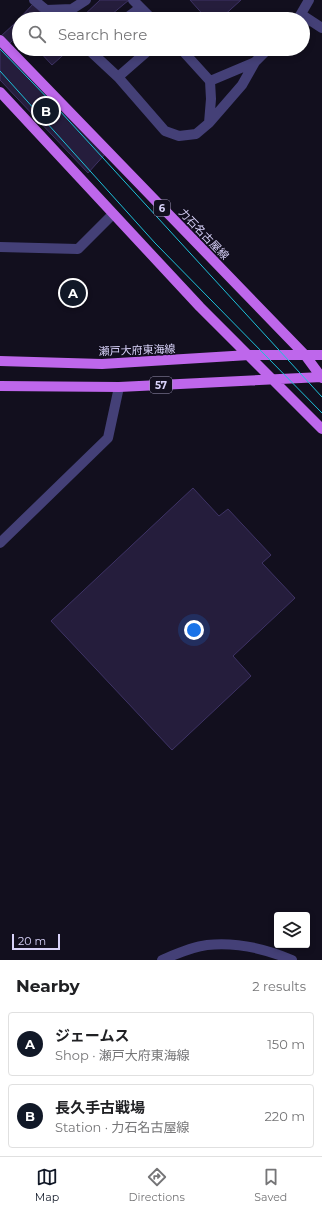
<!DOCTYPE html>
<html lang="en">
<head>
<meta charset="utf-8">
<style>
	body { margin:0; font-family:Montserrat,"Noto Sans JP",sans-serif; background:#f6f6f6; color:#202124 }
	.controls { position:absolute; right:12px; bottom:12px; display:grid; overflow:hidden; border-radius:4px; box-shadow:0 2px 6px #0003 }
	.controls button { width:36px; height:36px; display:grid; place-items:center; padding:0; border:0; border-bottom:1px solid #e0e0e0; background:#fff; color:#202124; font:20px sans-serif }
	.scale { position:absolute; left:12px; bottom:10px; width:48px; box-sizing:border-box; padding-left:4px; border:2px solid #d8d2f9; border-top:0; font-size:11px; line-height:14px; white-space:nowrap; color:#d8d2f9; -webkit-text-stroke:3px #120f1e; paint-order:stroke }
	.you { position:absolute; left:194px; top:630px; width:14px; height:14px; margin:-10px; border:3px solid #fff; border-radius:50%; background:#1a73e8; box-shadow:0 0 0 6px #1a73e833 }
	.badge { display:grid; place-items:center; width:26px; height:26px; border-radius:50%; background:#111827; color:#fff; font-size:13px; font-weight:700 }
	.pin { position:absolute; translate:-50% -50%; border:2px solid #fff; box-shadow:0 1px 4px #0006 }
	.list { margin:0; padding:0; list-style:none }
	h2 { display:flex; justify-content:space-between; align-items:center; height:52px; margin:0; padding:0 16px; font-size:17px }
	h2 small { font-size:13px; font-weight:400; color:#757577 }
	.list li { display:grid; grid-template-columns:26px 1fr auto; gap:12px; align-items:center; box-sizing:border-box; height:64px; margin:0 8px 8px; padding:0 8px; border:1px solid #e0e0e0; border-radius:4px }
	.list b { display:block; font-size:15px; white-space:nowrap }
	.list p { margin:0; font-size:13px; white-space:nowrap; color:#757577 }
	.list em { font-size:13px; font-style:normal; color:#757577 }
	.icon { flex:none; width:22px; height:22px; fill:none; stroke:currentColor; stroke-width:2; stroke-linecap:round; stroke-linejoin:round }
	.map { position:relative; flex:none; width:322px; height:960px; overflow:hidden }
	.search { position:absolute; background:#fff; box-shadow:0 2px 6px #0003; left:12px; right:12px; top:12px; height:44px; display:flex; align-items:center; gap:10px; box-sizing:border-box; padding:0 14px; border-radius:22px; color:#757577; font-size:15px }
	.sheet { height:196px; background:#fff }
	nav { display:flex; justify-content:space-around; align-items:center; box-sizing:border-box; height:56px; border-top:1px solid #e0e0e0; background:#fff; font-size:11px; color:#757577 }
	nav a { display:grid; justify-items:center; gap:2px }
	nav .on { color:#111827 }
	.map>svg:first-child { display:block }
</style>
</head>
<body>
<div class="map">
<svg width="322" height="960" viewBox="0 0 322 960">
	<rect width="100%" height="100%" fill="#120f1e"/>
	<path fill="#251d3c" stroke="#3e3365" d="M100,0H129L106,19H80Z
		M190,0H241L220,19H207Z
		M33,4L47,19H19Z
		M19,19V29L14,24Z
		M14,24L19,29V34L9,44L107,152L88,173L0,80V37Z
		M37,49H70L52,65Z
		M193,488L219,516L228,509L271,555L262,563L295,598L233,656L251,676L172,750L51,621Z"/>
	<g fill="none" stroke-linecap="round" stroke-linejoin="round">
		<path stroke="#444077" stroke-width="10" d="M34,0L57,19
			M133,0L152,19
			M46,10L72,9L86,0
			M302,15L322,28
			M125,19L140,8
			M298,19L309,0
			M88,49L118,77L165,131L179,136L196,134L209,123L242,85L255,62L268,49
			M181,49L210,81L211,99L209,123
			M118,77L150,49
			M210,81L255,62
			M0,247L78,249L113,214
			M0,543L108,438L119,387
			M162,960C176,954 191,947 207,945C235,942 266,949 292,960"/>
		<path stroke="#be67eb" stroke-width="10" d="M0,40L305,355L322,378
			M0,92L200,307L322,429
			M0,361L102,364L249,355H322
			M0,386L119,387L322,377"/>
		<path stroke="#1dc0d9" stroke-width="1" d="M0,49L59,110L322,397
			M0,71L155,243L322,413"/>
	</g>
	<g text-anchor="middle" dominant-baseline="central" stroke-width="3" stroke-linejoin="round" paint-order="stroke">
		<g fill="#120f1e" stroke="#9d98b7" stroke-width="1">
			<rect x="154" y="200" width="16" height="16" rx="3"/>
			<rect x="150" y="377" width="22" height="16" rx="3"/>
		</g>
		<g font-size="10" font-weight="bold" fill="#d8d2f9">
			<text x="162" y="208">6</text>
			<text x="161" y="385">57</text>
		</g>
		<g font-size="11" fill="#d8d2f9" stroke="#120f1e">
			<text transform="translate(204 234) rotate(46)">力石名古屋線</text>
			<text transform="translate(137 350) rotate(-2)">瀬戸大府東海線</text>
		</g>
	</g>
</svg>
<div class="controls">
<button><svg class="icon" aria-label="layers" viewBox="0 0 24 24"><path d="M12 4l9 5-9 5-9-5zM3 14l9 5 9-5"/></svg></button>
</div>
<div class="scale">20 m</div>
<div class="you"></div>
<div class="pin badge" style="left:73px;top:293px">A</div>
<div class="pin badge" style="left:46px;top:111px">B</div>
<div class="search"><svg class="icon" aria-label="search" viewBox="0 0 24 24"><circle cx="10" cy="10" r="6"/><path d="M15 15l6 6"/></svg>Search here</div>
</div>
<section class="sheet">
<h2>Nearby<small>2 results</small></h2>
<ul class="list">
<li><span class="badge">A</span><div><b>ジェームス</b><p>Shop · 瀬戸大府東海線</p></div><em>150 m</em></li>
<li><span class="badge">B</span><div><b>長久手古戦場</b><p>Station · 力石名古屋線</p></div><em>220 m</em></li>
</ul>
</section>
<nav>
<a class="on"><svg class="icon" aria-label="map" viewBox="0 0 24 24"><path d="M3 6l6-2 6 2 6-2v14l-6 2-6-2-6 2zM9 4v14M15 6v14"/></svg>Map</a>
<a><svg class="icon" aria-label="directions" viewBox="0 0 24 24"><path d="M12 3l9 9-9 9-9-9zM9 14v-3h6M13 9l2 2-2 2"/></svg>Directions</a>
<a><svg class="icon" aria-label="saved" viewBox="0 0 24 24"><path d="M7 4h10v16l-5-4-5 4z"/></svg>Saved</a>
</nav>
</body>
</html>
